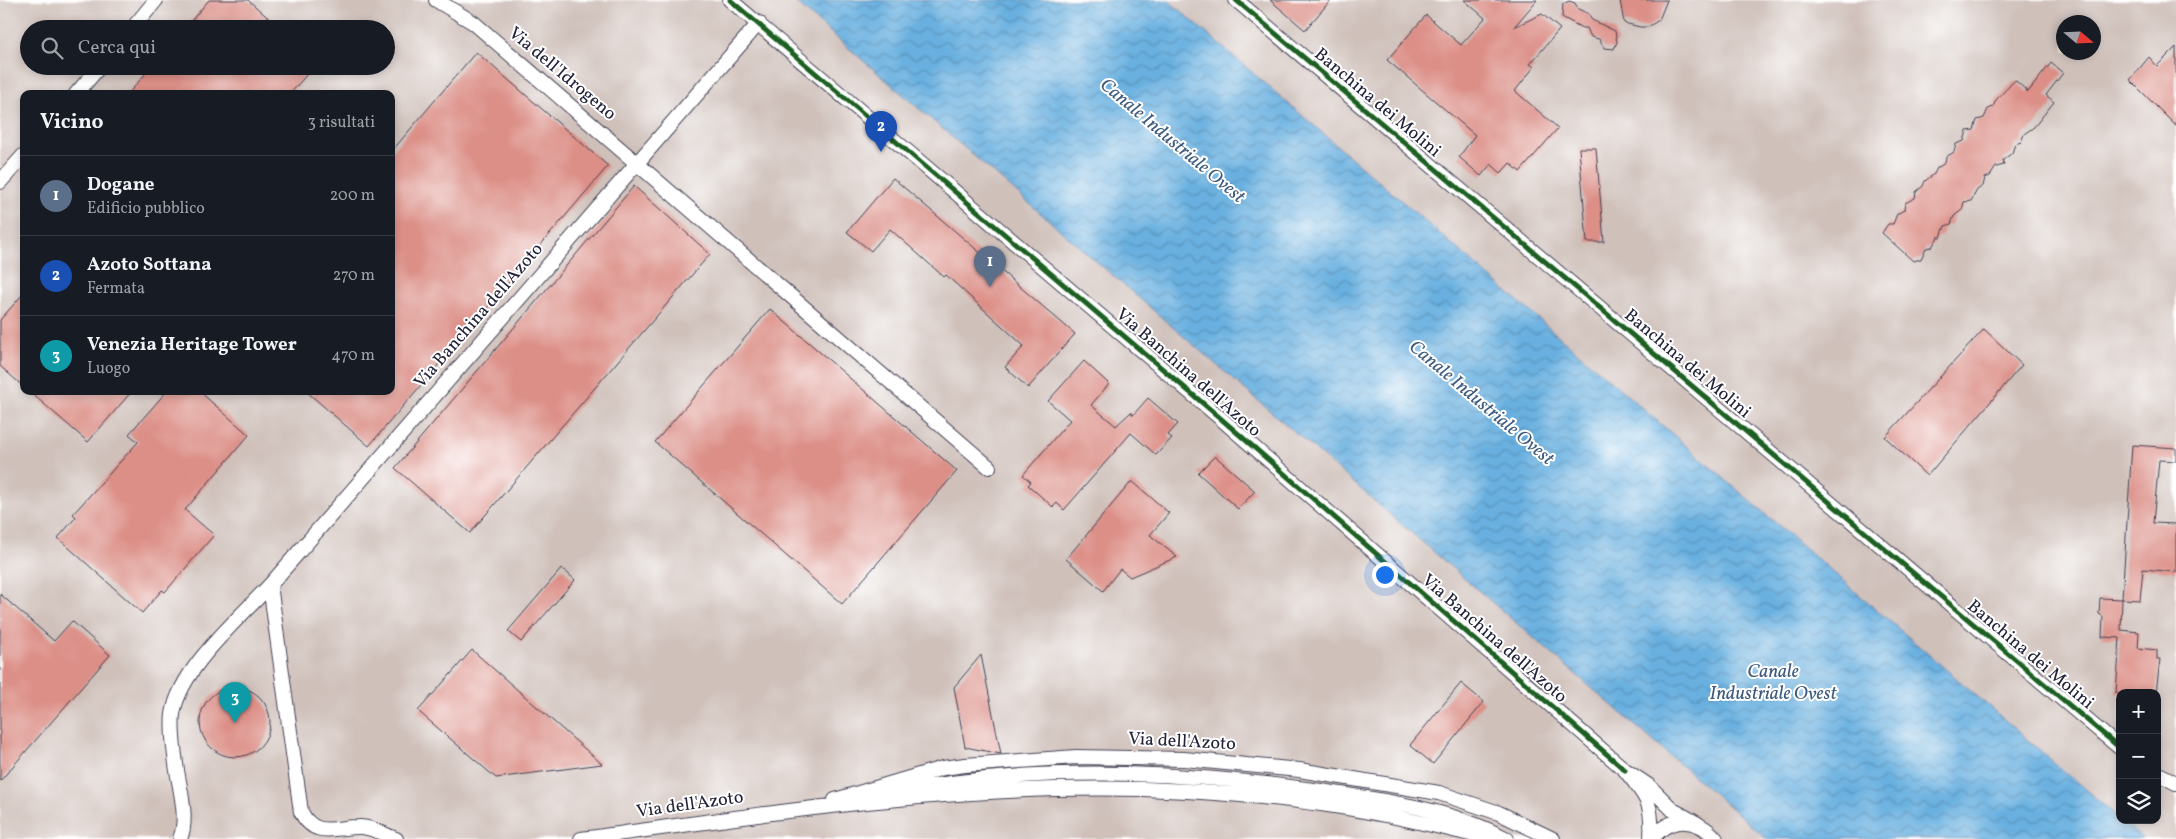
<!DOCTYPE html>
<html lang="it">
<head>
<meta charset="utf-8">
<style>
	body { margin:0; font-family:Vollkorn,serif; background:#242831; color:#f1f3f6 }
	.controls { position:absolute; right:15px; bottom:15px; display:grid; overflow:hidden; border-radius:10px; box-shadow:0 2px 8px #0003 }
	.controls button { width:45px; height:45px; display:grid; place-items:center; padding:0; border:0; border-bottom:1px solid #363941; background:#171b24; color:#f1f3f6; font:25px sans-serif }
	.compass { position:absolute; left:2056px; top:15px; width:45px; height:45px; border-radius:50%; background:#171b24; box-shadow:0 2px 8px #0003; rotate:109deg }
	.you { position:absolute; left:1384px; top:574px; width:18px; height:18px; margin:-12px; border:4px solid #fff; border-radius:50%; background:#1a73e8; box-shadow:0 0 0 8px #1a73e833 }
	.badge { display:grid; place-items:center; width:32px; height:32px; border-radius:50%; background:#c8321e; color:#fff; font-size:16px; font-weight:700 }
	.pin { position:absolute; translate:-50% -41px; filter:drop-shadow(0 1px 2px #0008) }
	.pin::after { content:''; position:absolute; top:26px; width:18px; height:15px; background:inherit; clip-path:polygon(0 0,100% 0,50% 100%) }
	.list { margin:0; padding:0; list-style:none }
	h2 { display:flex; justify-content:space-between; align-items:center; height:65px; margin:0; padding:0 20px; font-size:21px }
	h2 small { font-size:16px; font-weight:400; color:#9ea1a6 }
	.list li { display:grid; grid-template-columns:32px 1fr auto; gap:15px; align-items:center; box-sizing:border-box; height:80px; padding:0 20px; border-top:1px solid #363941 }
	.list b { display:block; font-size:19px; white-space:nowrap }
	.list p { margin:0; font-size:16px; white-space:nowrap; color:#9ea1a6 }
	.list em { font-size:16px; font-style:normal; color:#9ea1a6 }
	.icon { flex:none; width:28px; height:28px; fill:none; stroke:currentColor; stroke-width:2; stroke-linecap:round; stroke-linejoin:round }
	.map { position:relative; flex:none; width:2176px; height:839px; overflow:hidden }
	.search { position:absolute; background:#171b24; box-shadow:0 2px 8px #0003; left:20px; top:20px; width:375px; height:55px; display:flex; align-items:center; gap:12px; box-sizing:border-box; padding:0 18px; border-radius:28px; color:#9ea1a6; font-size:19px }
	.panel { position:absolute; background:#171b24; box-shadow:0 2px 8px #0003; left:20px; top:90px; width:375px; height:305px; border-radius:10px }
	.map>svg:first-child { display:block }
</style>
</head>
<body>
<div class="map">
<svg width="2176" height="839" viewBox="0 0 2176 839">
	<defs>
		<pattern id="water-waves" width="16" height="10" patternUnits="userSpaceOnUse" patternTransform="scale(1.25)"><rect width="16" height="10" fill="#69b0e0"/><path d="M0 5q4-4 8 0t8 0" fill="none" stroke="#568fb7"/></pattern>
	</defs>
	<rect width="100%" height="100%" fill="#fff"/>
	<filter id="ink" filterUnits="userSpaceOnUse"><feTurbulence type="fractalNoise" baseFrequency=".02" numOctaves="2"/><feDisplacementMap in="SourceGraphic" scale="10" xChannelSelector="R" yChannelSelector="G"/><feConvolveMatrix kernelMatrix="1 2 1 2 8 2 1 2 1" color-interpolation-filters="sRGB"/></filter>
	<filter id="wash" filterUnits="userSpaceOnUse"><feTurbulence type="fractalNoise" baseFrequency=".0096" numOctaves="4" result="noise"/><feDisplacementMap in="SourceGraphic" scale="20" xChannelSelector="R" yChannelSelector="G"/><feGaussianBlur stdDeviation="1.12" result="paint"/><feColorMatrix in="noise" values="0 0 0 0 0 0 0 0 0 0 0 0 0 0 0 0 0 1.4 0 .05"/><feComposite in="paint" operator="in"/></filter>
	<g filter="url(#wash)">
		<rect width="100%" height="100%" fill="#f9edde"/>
		<path fill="#cfc0ba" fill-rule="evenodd" d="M0,0H793L1767,839H0ZM29,29H386V66H29ZM24,94H391V391H24Z
			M1168,0H2176V839H2143L2121,820H2157V693H2120V819ZM2064,22H2094V52H2064Z"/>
		<path fill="url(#water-waves)" stroke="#46698e" d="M793,0H1168L2143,839H1767Z"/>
		<g id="blocks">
			<path fill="#dc8f87" d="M209,0H248L281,29H184Z
				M1270,0H1331L1305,30Z
				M1464,0H1537L1514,27L1542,14L1560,29L1530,64L1534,67L1515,91L1558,128L1520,172L1510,163L1501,173L1491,164L1481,176L1459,157L1475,135L1387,60L1426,15L1461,45L1485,18Z
				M1620,0H1667L1659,20L1648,27H1640L1624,23Z
				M1569,1L1575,3L1578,9L1589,14L1592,20L1615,31L1617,42L1614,49L1604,48L1599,39L1591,37L1587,28H1582L1562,17L1563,4Z
				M2176,47V126L2130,80L2149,57L2157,66Z
				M476,52L608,166L369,446L306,391H391V152Z
				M2051,63L2063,73L2046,95L2054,102L2034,127L2024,134L2021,142L2015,144L2012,153L2003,160L2004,165L1996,167L1990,176L1985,178L1983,186L1977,190L1971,201L1964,202L1962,210L1954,216L1951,224L1945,226L1941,237H1938L1932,247L1926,248L1921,259L1913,261L1882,233L1888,224H1893L1897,214L1904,210L1905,203L1915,198L1916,192L1923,186L1925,181L1934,174L1937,168L1945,163L1946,157L1954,152L1956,144L1964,141L1967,131L1974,130L1977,120L1984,118L1988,109L1993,107L1996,100L2015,80L2028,92Z
				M152,66H314L290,94H128Z
				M1579,148H1596L1604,242H1587Z
				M893,178L1075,334L1028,388L1005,367L1024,346L946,275L944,277L890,229L871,251L847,232Z
				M634,186L710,254L470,533L395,468Z
				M24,293V387L0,366V320Z
				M770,309L957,471L842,604L655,442Z
				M1984,329L2022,365L1927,476L1885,437Z
				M1084,361L1109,384L1091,405L1116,426L1131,412L1133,415L1148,398L1178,424L1168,435L1172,438L1156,455L1131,433L1064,510L1057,503L1053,507L1028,485L1031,482L1023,475L1070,420L1048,401Z
				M29,391H132L88,442Z
				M167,391H199L249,435L185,510L214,535L165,592L162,590L142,613L58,538L76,517L73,514L138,442L129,434Z
				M2132,445L2176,448V461L2159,460L2153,523L2176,524V572L2143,569L2140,600L2122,599Z
				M1215,456L1255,491L1238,509L1198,473Z
				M1132,481L1169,513L1150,535L1177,557L1130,577L1120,569L1103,591L1066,559Z
				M562,568L575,580L521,642L508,631Z
				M0,594L54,641L72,621L110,655L0,781Z
				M2100,598L2122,599L2121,630L2139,632L2138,648L2157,650V659H2160L2156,693H2116L2120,638L2102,637L2103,616L2099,614Z
				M472,650L602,764L496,778L418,711Z
				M981,655L1001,754L965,747L954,687Z
				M1461,683L1484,702L1433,764L1410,745Z
				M200 722a35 35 0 1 1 70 0a35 35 0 1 1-70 0Z"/>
		</g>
	</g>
	<g filter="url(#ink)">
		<use href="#blocks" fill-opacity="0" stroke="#424053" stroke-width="1"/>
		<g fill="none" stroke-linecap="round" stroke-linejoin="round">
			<defs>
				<path id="street" d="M436,0L474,23L989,467
					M730,0L1219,417L1625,770
					M1236,0L2120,748
					M132,29L156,0
					M76,94L100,66
					M0,182L24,155
					M270,585L301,812C315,839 335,827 359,827C370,826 385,835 396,839
					M2157,773L2176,783
					M888,793C1035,765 1173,770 1321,791C1383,800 1450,809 1507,839
					M835,800L943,768L965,765L1076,757L1184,759L1299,770L1439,793L1499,813L1553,839
					M180,839C189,817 179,787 176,764C174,747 171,731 173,714C180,668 239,619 270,585L759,23
					M581,839C781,812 984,779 1187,791C1249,795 1313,801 1374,813C1414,820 1452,830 1491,839
					M1651,839C1653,802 1647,798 1625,770L1649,786L1673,810L1698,824
					M1652,839C1670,815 1698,817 1716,839"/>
			</defs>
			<use href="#street" stroke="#424053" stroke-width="16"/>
			<use href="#street" stroke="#fff" stroke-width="14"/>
			<defs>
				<path id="cycleway" d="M730,0L1219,417L1625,770
					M1236,0L2120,748"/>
			</defs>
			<use href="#cycleway" stroke="#fff" stroke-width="8"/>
			<use href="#cycleway" stroke="#1b5e20" stroke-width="5"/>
		</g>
	</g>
	<g text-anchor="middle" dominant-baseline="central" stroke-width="4" stroke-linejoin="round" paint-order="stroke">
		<g font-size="18" fill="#22223b" stroke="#fff">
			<text transform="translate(562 74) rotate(40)">Via dell'Idrogeno</text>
			<text transform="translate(1377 103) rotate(40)">Banchina dei Molini</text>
			<text transform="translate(479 316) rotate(-49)">Via Banchina dell'Azoto</text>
			<text transform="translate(1687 364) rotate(40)">Banchina dei Molini</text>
			<text transform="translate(1188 373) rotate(41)">Via Banchina dell'Azoto</text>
			<text transform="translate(1494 639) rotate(41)">Via Banchina dell'Azoto</text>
			<text transform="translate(2030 655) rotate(40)">Banchina dei Molini</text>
			<text transform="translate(1182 742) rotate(3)">Via dell'Azoto</text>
			<text transform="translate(690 805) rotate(-8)">Via dell'Azoto</text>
		</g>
		<g font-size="19" font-style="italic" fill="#3e5b7d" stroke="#fff">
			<text transform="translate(1172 141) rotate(40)">Canale Industriale Ovest</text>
			<text transform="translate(1481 403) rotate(40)">Canale Industriale Ovest</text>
			<text x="1773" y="672">Canale<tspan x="1773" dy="22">Industriale Ovest</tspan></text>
		</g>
	</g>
</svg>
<div class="controls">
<button>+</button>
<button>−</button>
<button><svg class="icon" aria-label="layers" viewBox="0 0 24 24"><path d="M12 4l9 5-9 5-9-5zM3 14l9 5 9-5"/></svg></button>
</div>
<svg class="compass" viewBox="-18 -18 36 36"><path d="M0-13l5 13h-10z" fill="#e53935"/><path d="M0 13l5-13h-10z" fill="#9ea1a6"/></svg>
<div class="you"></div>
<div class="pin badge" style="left:990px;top:287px;background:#5c6f8a">1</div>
<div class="pin badge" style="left:881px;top:152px;background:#1a4fb4">2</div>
<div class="pin badge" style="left:235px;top:723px;background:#0f9aa8">3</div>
<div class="search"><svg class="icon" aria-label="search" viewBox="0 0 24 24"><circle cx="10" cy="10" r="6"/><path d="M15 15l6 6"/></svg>Cerca qui</div>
<section class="panel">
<h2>Vicino<small>3 risultati</small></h2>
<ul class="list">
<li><span class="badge" style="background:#5c6f8a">1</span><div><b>Dogane</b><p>Edificio pubblico</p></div><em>200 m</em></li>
<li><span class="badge" style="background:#1a4fb4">2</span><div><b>Azoto Sottana</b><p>Fermata</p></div><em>270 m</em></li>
<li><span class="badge" style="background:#0f9aa8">3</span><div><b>Venezia Heritage Tower</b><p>Luogo</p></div><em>470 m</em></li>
</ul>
</section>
</div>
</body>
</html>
